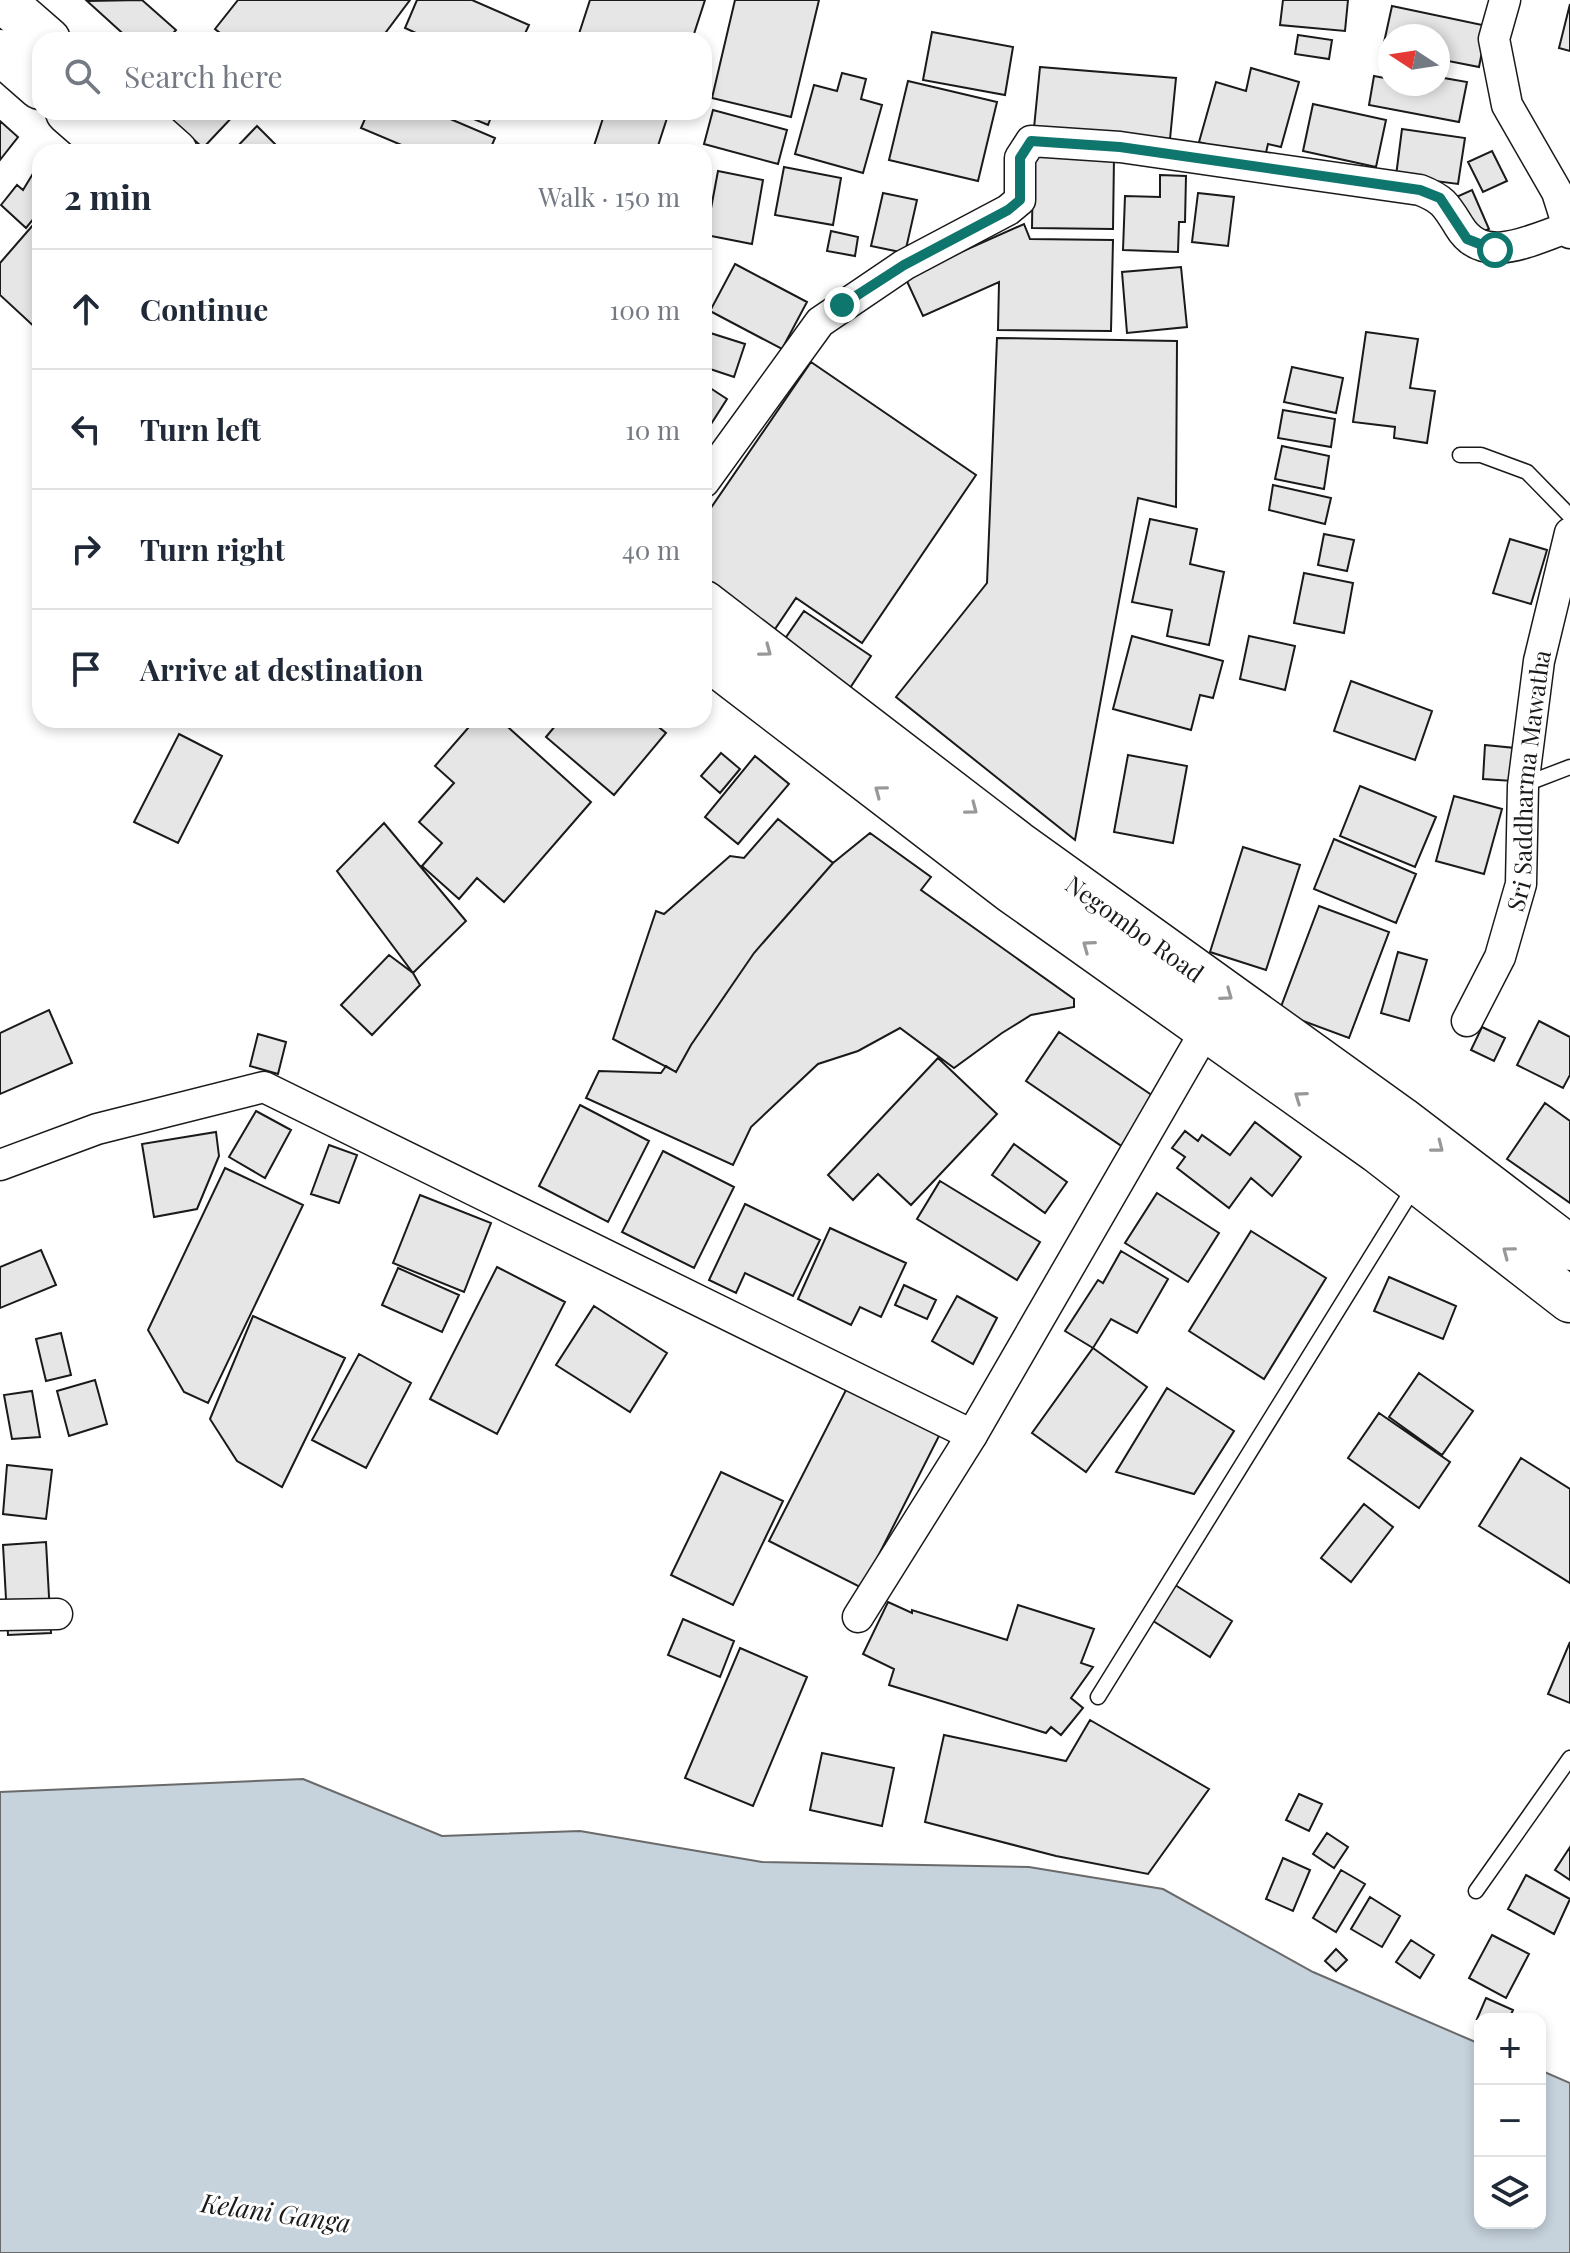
<!DOCTYPE html>
<html lang="en">
<head>
<meta charset="utf-8">
<style>
	body { margin:0; font-family:"Playfair Display",serif; background:#f6f6f7; color:#1f2937 }
	.controls { position:absolute; right:24px; bottom:24px; display:grid; overflow:hidden; border-radius:16px; box-shadow:0 4px 12px #0003 }
	.controls button { width:72px; height:72px; display:grid; place-items:center; padding:0; border:0; border-bottom:2px solid #e0e1e3; background:#fff; color:#1f2937; font:40px sans-serif }
	.compass { position:absolute; left:1378px; top:24px; width:72px; height:72px; border-radius:50%; background:#fff; box-shadow:0 4px 12px #0003; rotate:282deg }
	.stop { position:absolute; width:24px; height:24px; margin:-18px; border:6px solid #0f766e; border-radius:50%; background:#fff }
	.stop.end { background:#0f766e; border-color:#fff; box-shadow:0 2px 8px #0008 }
	.list { margin:0; padding:0; list-style:none }
	h2 { display:flex; justify-content:space-between; align-items:center; height:104px; margin:0; padding:0 32px; font-size:34px }
	h2 small { font-size:26px; font-weight:400; color:#747a83 }
	.list li { display:grid; grid-template-columns:52px 1fr auto; gap:24px; align-items:center; box-sizing:border-box; height:120px; padding:0 32px; border-top:2px solid #e0e1e3 }
	.list b { display:block; font-size:30px; white-space:nowrap }
	.list em { font-size:26px; font-style:normal; color:#747a83 }
	.icon { flex:none; width:44px; height:44px; fill:none; stroke:currentColor; stroke-width:2; stroke-linecap:round; stroke-linejoin:round }
	.map { position:relative; flex:none; width:1570px; height:2253px; overflow:hidden }
	.search { position:absolute; background:#fff; box-shadow:0 4px 12px #0003; left:32px; top:32px; width:680px; height:88px; display:flex; align-items:center; gap:20px; box-sizing:border-box; padding:0 28px; border-radius:24px; color:#747a83; font-size:30px }
	.panel { position:absolute; background:#fff; box-shadow:0 4px 12px #0003; left:32px; top:144px; width:680px; height:584px; border-radius:24px }
	.map>svg:first-child { display:block }
</style>
</head>
<body>
<div class="map">
<svg width="1570" height="2253" viewBox="0 0 1570 2253">
	<rect width="100%" height="100%" fill="#fff"/>
	<path fill="#c6d2dc" stroke="#6a6a6a" stroke-width="2" d="M303,1779L442,1836L580,1831L762,1862L1029,1867L1163,1889L1313,1972L1480,2044V2223H1540V2070L1570,2083V2253H0V1792Z"/>
	<path fill="#e6e6e6" stroke="#1a1a1a" stroke-width="2" d="M142,0L176,30L167,40H130L87,1Z
		M238,0H410L380,40H229L215,29Z
		M417,0H472L529,25L522,40H431L405,28Z
		M590,0H705L692,40H577Z
		M735,0H819L791,117L712,98Z
		M1283,0H1348L1345,31L1280,25Z
		M1570,4V51L1559,48Z
		M1392,6L1487,26L1479,67L1438,59V36H1390V49L1383,47Z
		M932,32L1013,47L1005,95L923,80Z
		M1298,35L1332,40L1329,59L1295,54Z
		M1040,67L1176,78L1170,139L1034,128Z
		M1251,68L1299,82L1281,147L1268,144L1264,161L1199,142L1216,82L1246,91Z
		M842,73L866,79L861,99L882,105L863,173L795,154L814,85L837,91Z
		M1374,76L1390,79V84H1438V77L1467,82L1459,122L1369,105Z
		M908,81L997,102L978,181L889,160Z
		M1313,104L1386,120L1376,167L1303,151Z
		M713,110L787,130L778,164L704,144Z
		M164,112H237L203,148Z
		M368,112H434L495,138L489,152H418L361,128Z
		M457,112H493L488,125Z
		M605,112H669L656,152H592Z
		M0,121L18,137L0,160Z
		M257,126L278,147L273,152H232Z
		M1402,129L1465,138L1458,184L1396,176Z
		M1492,151L1507,181L1483,192L1468,162Z
		M1033,156L1114,157L1113,229L1032,228Z
		M40,162V211L26,228L1,205L17,185L23,190Z
		M784,167L841,178L833,225L775,215Z
		M718,171L763,180L752,244L706,235Z
		M1160,175L1186,176L1185,222H1179L1178,252L1123,250L1125,196L1160,197Z
		M1472,190L1489,229L1471,237L1454,198Z
		M883,193L917,200L905,253L871,246Z
		M1198,193L1234,197L1228,246L1192,242Z
		M40,217V332L0,295V263Z
		M1024,224L1030,239L1113,240L1111,331L998,330L999,282L923,316L905,277Z
		M831,231L858,237L855,256L827,251Z
		M735,264L807,302L782,349L710,311Z
		M1181,267L1187,327L1127,333L1122,272Z
		M704,331L745,344L734,377L704,367Z
		M1366,332L1418,339L1410,388L1435,391L1427,443L1394,438L1395,427L1353,422Z
		M997,338L1177,341L1176,507L1138,498L1075,840L896,697L987,583Z
		M811,362L976,475L862,643L796,598L773,632L704,585V518Z
		M1292,367L1343,378L1336,413L1284,402Z
		M704,384L727,399L704,435Z
		M1283,410L1335,419L1331,447L1278,438Z
		M1282,446L1329,456L1324,489L1275,479Z
		M1273,485L1331,498L1325,524L1269,510Z
		M1150,519L1197,529L1190,564L1224,572L1209,645L1167,636L1172,610L1132,602Z
		M1324,534L1354,540L1347,571L1318,565Z
		M1510,539L1547,550L1531,604L1493,593Z
		M1304,573L1353,583L1344,633L1294,623Z
		M804,611L871,656L848,691L780,646Z
		M1132,636L1223,661L1213,698L1200,695L1191,730L1113,709Z
		M1249,636L1295,646L1285,690L1240,679Z
		M1351,681L1432,711L1415,760L1334,731Z
		M475,720H500L591,802L504,902L477,878L459,899L422,866L442,843L419,822L454,783L435,766Z
		M560,720H650L666,733L614,795L546,737Z
		M179,734L222,756L178,843L134,822Z
		M1485,745L1515,748L1513,781L1483,779Z
		M721,753L740,769L720,793L701,776Z
		M1128,755L1187,766L1173,843L1114,832Z
		M755,756L789,784L738,844L705,817Z
		M1360,786L1436,817L1415,867L1340,836Z
		M1454,796L1502,809L1484,874L1436,861Z
		M778,819L833,863L754,953L691,1045L676,1072L613,1039L656,911L664,914L730,856L744,858Z
		M384,823L466,921L413,973L337,871Z
		M870,833L931,877L921,890L1074,999V1007L1031,1015L1002,1033L954,1068L900,1028L858,1051L818,1064L751,1127L733,1165L586,1098L599,1071L661,1073L666,1066L676,1072L691,1045L754,953L833,863Z
		M1334,839L1416,874L1396,923L1314,889Z
		M1243,847L1300,865L1266,970L1210,952Z
		M1319,906L1389,932L1349,1038L1279,1012Z
		M1398,952L1427,960L1409,1021L1381,1013Z
		M389,955L413,973L420,985L372,1035L341,1005Z
		M49,1010L72,1063L0,1094V1033Z
		M1539,1021L1570,1037V1075L1563,1088L1517,1065Z
		M1482,1027L1505,1038L1494,1061L1471,1050Z
		M1059,1032L1156,1098L1123,1147L1026,1081Z
		M258,1034L286,1042L278,1074L250,1066Z
		M938,1058L997,1114L911,1205L878,1174L853,1200L828,1175Z
		M1545,1103L1570,1121V1203L1507,1159Z
		M580,1105L649,1141L608,1222L539,1186Z
		M256,1111L291,1130L265,1178L229,1157Z
		M1255,1122L1301,1157L1272,1196L1251,1178L1229,1208L1177,1168L1185,1157L1172,1148L1185,1131L1198,1141L1202,1135L1230,1155Z
		M216,1132L219,1156L197,1209L154,1217L142,1144Z
		M1014,1144L1067,1182L1045,1213L992,1175Z
		M329,1145L357,1155L339,1203L311,1194Z
		M663,1151L734,1187L694,1268L622,1232Z
		M225,1168L303,1205L208,1403L184,1392L148,1330Z
		M940,1181L1040,1242L1017,1280L917,1219Z
		M1157,1193L1219,1233L1188,1282L1125,1243Z
		M420,1195L491,1223L464,1292L393,1263Z
		M745,1204L820,1240L793,1296L745,1273L736,1293L709,1280Z
		M830,1228L906,1263L881,1317L860,1307L851,1325L798,1299Z
		M1251,1231L1326,1278L1264,1379L1189,1331Z
		M41,1250L56,1285L0,1308V1267Z
		M1121,1251L1168,1279L1137,1333L1111,1319L1093,1348L1065,1331L1098,1280L1103,1283Z
		M497,1267L565,1302L497,1434L430,1399Z
		M398,1268L459,1295L442,1332L382,1305Z
		M1389,1277L1456,1306L1443,1339L1374,1311Z
		M904,1285L936,1300L927,1319L895,1305Z
		M957,1296L997,1318L973,1364L932,1341Z
		M594,1306L667,1353L630,1412L556,1365Z
		M253,1316L345,1358L282,1487L237,1461L210,1419Z
		M61,1333L71,1375L46,1381L36,1339Z
		M1093,1348L1147,1387L1086,1472L1032,1433Z
		M359,1354L411,1383L366,1468L312,1440Z
		M1419,1373L1473,1411L1442,1455L1389,1417Z
		M95,1380L107,1424L69,1436L57,1391Z
		M848,1386L940,1434L862,1588L769,1541Z
		M1167,1388L1234,1431L1194,1494L1116,1472Z
		M32,1391L40,1437L12,1439L4,1395Z
		M1379,1413L1450,1462L1419,1508L1348,1458Z
		M1521,1458L1570,1489V1583L1479,1526Z
		M7,1465L52,1470L46,1519L3,1514Z
		M721,1472L783,1501L733,1605L671,1575Z
		M1364,1504L1393,1527L1351,1582L1321,1558Z
		M46,1542L51,1633L8,1635L3,1545Z
		M1172,1583L1232,1621L1210,1657L1150,1619Z
		M888,1602L912,1613V1610L1007,1640L1018,1605L1094,1629L1081,1663L1093,1667L1071,1698L1083,1708L1061,1735L1051,1727L1046,1733L889,1685L894,1669L863,1654Z
		M683,1619L734,1641L720,1677L668,1655Z
		M1570,1642V1703L1548,1694Z
		M740,1648L807,1677L753,1806L685,1778Z
		M1090,1720L1209,1789L1148,1874L1056,1856L925,1822L944,1735L1066,1761Z
		M822,1753L894,1768L882,1826L810,1810Z
		M1299,1794L1322,1804L1309,1831L1286,1820Z
		M1327,1833L1348,1847L1334,1868L1313,1854Z
		M1570,1847V1880L1555,1870Z
		M1283,1858L1310,1870L1293,1911L1266,1899Z
		M1341,1870L1365,1884L1336,1932L1313,1918Z
		M1526,1875L1570,1899L1554,1934L1508,1909Z
		M1370,1897L1400,1916L1382,1947L1351,1929Z
		M1492,1935L1529,1954L1506,1998L1469,1978Z
		M1411,1940L1434,1955L1420,1978L1396,1962Z
		M1336,1949L1347,1960L1336,1971L1325,1961Z
		M1486,1998L1513,2010L1509,2019H1477Z"/>
	<g fill="none" stroke-linecap="round" stroke-linejoin="round">
		<defs>
			<path id="service" d="M1460,455H1481L1527,472L1570,516
				M1523,785L1570,767
				M1098,1697L1416,1184
				M1476,1891L1570,1758"/>
			<g id="minor">
				<path d="M1505,0L1494,39L1507,105L1557,192L1570,233"/>
				<path d="M704,482L820,322L904,265L1008,210L1020,200V158L1031,141L1120,147L1420,190C1443,199 1446,205 1459,226C1484,268 1534,238 1570,227"/>
				<path id="s1" d="M1467,1021L1500,957L1521,884L1523,786L1539,661L1570,533"/>
				<path d="M0,1165L97,1129L264,1087L972,1435"/>
				<path d="M0,1615L57,1614"/>
				<path d="M858,1617L972,1435L1206,1030"/>
			</g>
			<g id="trunk">
				<path d="M2,0L48,40"/>
				<path d="M0,52L40,87"/>
				<path d="M68,112L114,152"/>
				<path d="M130,112L175,152"/>
				<path id="s2" d="M704,603L1017,843L1401,1119L1570,1248"/>
				<path d="M704,655L1012,891L1378,1151L1570,1300"/>
			</g>
		</defs>
		<use href="#service" stroke="#1a1a1a" stroke-width="17"/>
		<use href="#minor" stroke="#1a1a1a" stroke-width="33"/>
		<use href="#trunk" stroke="#1a1a1a" stroke-width="47"/>
		<use href="#service" stroke="#fff" stroke-width="14"/>
		<use href="#minor" stroke="#fff" stroke-width="30"/>
		<use href="#trunk" stroke="#fff" stroke-width="44"/>
	</g>
	<defs><path id="oneway-chevron" d="M-2-3.5L2.5 0L-2 3.5" fill="none" stroke-width="1.6" stroke-linecap="round" stroke-linejoin="round" transform="scale(2)"/></defs>
	<g stroke="#989898">
		<use href="#oneway-chevron" transform="translate(766 651) rotate(37)"/>
		<use href="#oneway-chevron" transform="translate(880 791) rotate(-143)"/>
		<use href="#oneway-chevron" transform="translate(972 809) rotate(37)"/>
		<use href="#oneway-chevron" transform="translate(1088 946) rotate(-144)"/>
		<use href="#oneway-chevron" transform="translate(1227 995) rotate(36)"/>
		<use href="#oneway-chevron" transform="translate(1300 1097) rotate(-145)"/>
		<use href="#oneway-chevron" transform="translate(1438 1147) rotate(38)"/>
		<use href="#oneway-chevron" transform="translate(1508 1252) rotate(-143)"/>
	</g>
	<g fill="none" stroke-linecap="round" stroke-linejoin="round">
		<path stroke="#0f766e" stroke-width="10" d="M842,305L904,265L1008,210L1020,200V158L1031,141L1120,147L1420,190L1440,198L1467,239L1495,250"/>
	</g>
	<g text-anchor="middle" dominant-baseline="central" stroke-width="6" stroke-linejoin="round" paint-order="stroke">
		<g font-size="24" fill="#1a1a1a" stroke="#fff">
			<text stroke="none"><textPath href="#s1" startOffset="252">Sri Saddharma Mawatha</textPath></text>
			<text stroke="none"><textPath href="#s2" startOffset="540">Negombo Road</textPath></text>
		</g>
		<g font-size="26" font-style="italic" fill="#1a1a1a" stroke="#fff">
			<text transform="translate(276 2212) rotate(8)">Kelani Ganga</text>
		</g>
	</g>
</svg>
<div class="controls">
<button>+</button>
<button>−</button>
<button><svg class="icon" aria-label="layers" viewBox="0 0 24 24"><path d="M12 4l9 5-9 5-9-5zM3 14l9 5 9-5"/></svg></button>
</div>
<svg class="compass" viewBox="-18 -18 36 36"><path d="M0-13l5 13h-10z" fill="#e53935"/><path d="M0 13l5-13h-10z" fill="#747a83"/></svg>
<div class="stop" style="left:1495px;top:250px"></div>
<div class="stop end" style="left:842px;top:305px"></div>
<div class="search"><svg class="icon" aria-label="search" viewBox="0 0 24 24"><circle cx="10" cy="10" r="6"/><path d="M15 15l6 6"/></svg>Search here</div>
<section class="panel">
<h2>2 min<small>Walk · 150 m</small></h2>
<ul class="list">
<li><svg class="icon" aria-label="ahead" viewBox="0 0 24 24"><path d="M12 20V5M6 11l6-6 6 6"/></svg><div><b>Continue</b></div><em>100 m</em></li>
<li><svg class="icon" aria-label="left" viewBox="0 0 24 24"><path d="M17 20v-9H6M10 6l-5 5 5 5"/></svg><div><b>Turn left</b></div><em>10 m</em></li>
<li><svg class="icon" aria-label="right" viewBox="0 0 24 24"><path d="M7 20v-9h11M14 6l5 5-5 5"/></svg><div><b>Turn right</b></div><em>40 m</em></li>
<li><svg class="icon" aria-label="arrive" viewBox="0 0 24 24"><path d="M6 21V4h12l-3 4 3 4H6"/></svg><div><b>Arrive at destination</b></div></li>
</ul>
</section>
</div>
</body>
</html>
